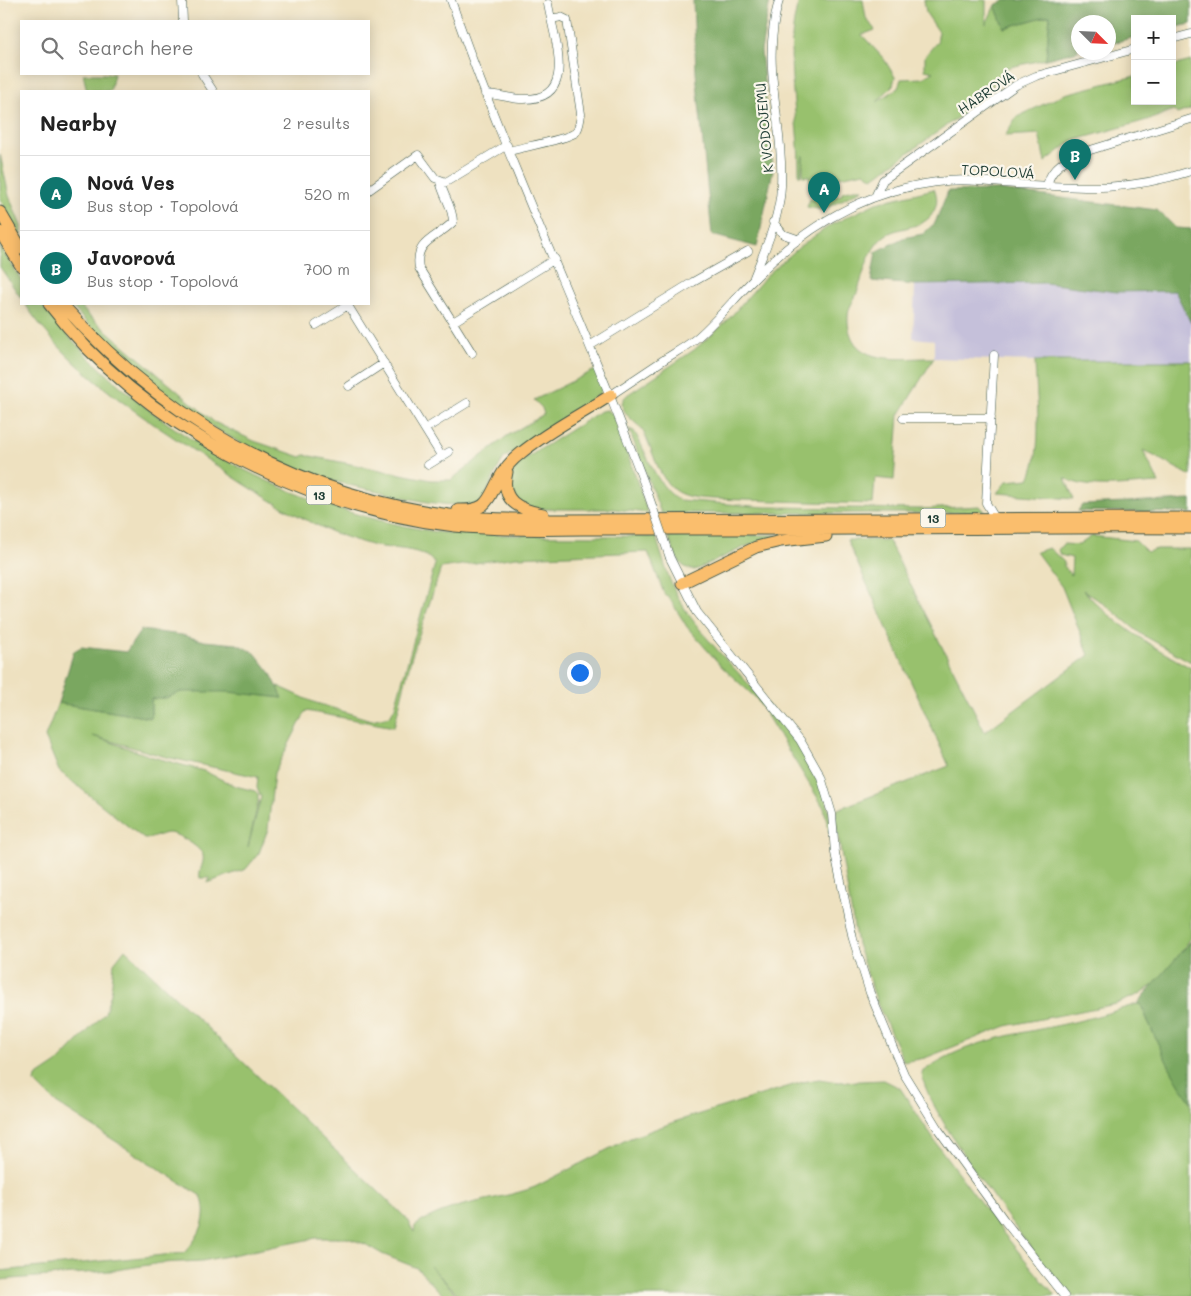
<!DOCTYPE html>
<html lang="en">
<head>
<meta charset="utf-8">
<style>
	body { margin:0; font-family:Mali,sans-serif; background:#f2f2f2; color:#222 }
	.controls { position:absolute; right:15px; top:15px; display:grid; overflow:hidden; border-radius:0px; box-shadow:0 2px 12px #0003 }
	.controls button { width:45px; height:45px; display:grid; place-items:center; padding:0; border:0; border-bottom:1px solid #e0e0e0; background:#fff; color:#222; font:25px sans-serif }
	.compass { position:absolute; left:1071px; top:15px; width:45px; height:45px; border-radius:50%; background:#fff; box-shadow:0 2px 12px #0003; rotate:114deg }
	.you { position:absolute; left:579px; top:672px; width:18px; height:18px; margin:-12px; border:4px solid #fff; border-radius:50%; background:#1a73e8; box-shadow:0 0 0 8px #1a73e833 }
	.badge { display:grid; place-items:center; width:32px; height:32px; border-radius:50%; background:#0f766e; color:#fff; font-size:16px; font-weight:700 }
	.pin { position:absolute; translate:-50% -41px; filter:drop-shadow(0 1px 2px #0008) }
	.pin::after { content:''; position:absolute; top:26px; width:18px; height:15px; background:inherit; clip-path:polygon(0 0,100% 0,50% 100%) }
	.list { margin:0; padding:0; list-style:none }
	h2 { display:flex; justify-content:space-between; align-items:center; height:65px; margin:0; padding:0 20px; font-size:21px }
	h2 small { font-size:16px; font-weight:400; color:#767676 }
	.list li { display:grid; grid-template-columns:32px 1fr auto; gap:15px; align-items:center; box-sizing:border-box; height:75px; padding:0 20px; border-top:1px solid #e0e0e0 }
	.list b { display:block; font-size:19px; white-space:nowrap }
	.list p { margin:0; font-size:16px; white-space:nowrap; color:#767676 }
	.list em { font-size:16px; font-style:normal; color:#767676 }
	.icon { flex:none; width:28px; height:28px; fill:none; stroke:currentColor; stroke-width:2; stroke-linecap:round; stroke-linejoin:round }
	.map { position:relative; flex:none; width:1191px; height:1296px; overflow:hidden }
	.search { position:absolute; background:#fff; box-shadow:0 2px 12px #0003; left:20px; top:20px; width:350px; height:55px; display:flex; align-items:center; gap:12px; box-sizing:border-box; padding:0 18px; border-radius:0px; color:#767676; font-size:19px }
	.panel { position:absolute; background:#fff; box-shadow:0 2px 12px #0003; left:20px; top:90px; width:350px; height:215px; border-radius:0px }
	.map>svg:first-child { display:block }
</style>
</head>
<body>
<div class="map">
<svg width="1191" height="1296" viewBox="0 0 1191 1296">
	<rect width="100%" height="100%" fill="#fbf7ec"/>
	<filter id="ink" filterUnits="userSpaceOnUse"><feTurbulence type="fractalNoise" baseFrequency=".02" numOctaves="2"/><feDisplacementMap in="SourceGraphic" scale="10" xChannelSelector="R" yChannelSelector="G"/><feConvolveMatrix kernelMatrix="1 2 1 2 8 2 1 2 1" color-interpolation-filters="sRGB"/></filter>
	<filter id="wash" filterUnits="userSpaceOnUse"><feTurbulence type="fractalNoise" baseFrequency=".0096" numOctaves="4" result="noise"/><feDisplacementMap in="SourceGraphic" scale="20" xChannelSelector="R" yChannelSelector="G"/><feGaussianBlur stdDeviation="1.12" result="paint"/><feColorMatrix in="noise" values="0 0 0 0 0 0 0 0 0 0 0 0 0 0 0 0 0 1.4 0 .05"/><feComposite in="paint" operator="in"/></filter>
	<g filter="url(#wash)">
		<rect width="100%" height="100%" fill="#eee1c0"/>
		<path fill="#c5c0da" d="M1045,283L1117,292L1175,291L1191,323V361H1035L934,358V340L913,338L915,285Z"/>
		<path fill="#98c16d" stroke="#5c7f50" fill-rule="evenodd" d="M799,0H863L866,18L875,30L862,35L884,59L895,77L893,85L877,102L898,88L901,79L922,78L934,72L925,70V56L937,42L939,32L926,13L924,0H986V24L995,5L1004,28L1050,15L1046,59L1002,69L1000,79L993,83L992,93L873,178L864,172L810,183L809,176H803V155L801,176H799C800,116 781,59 799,0Z
			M1191,61V109L1177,114L1173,110L1154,118L1072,141L1045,162L1039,134L1005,136L1017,117L1065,94L1135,76V101H1172V66Z
			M83,74H114L110,91H87Z
			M0,154L9,196L21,226V237L0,199Z
			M854,189H863L823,210L807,207L810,199L828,195L829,199H834L836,196L842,195V192Z
			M934,189C939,199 937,208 930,217C918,230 894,226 882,238C868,251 864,273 858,290C856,297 851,303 849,310C847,318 848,326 850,333C860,367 907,357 934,358L899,415L894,480L875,478L873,504L713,499C699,498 684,498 673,489C657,475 653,449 643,431C637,422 626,418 623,408C621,402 623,399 627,395L694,350L727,321L767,275L803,244L831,225L876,203Z
			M0,247L21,279V298L0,267Z
			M25,304H41C141,428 279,507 437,532C453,534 470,534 486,534C543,537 599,535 656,537C663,559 669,584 682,604C722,672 838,747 830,836L824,808L756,698L723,668L687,627L668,596H665L648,552L516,557L441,568L411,659L394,727L306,711L274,773L268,829L259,853L246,869L207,883L210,878H200C198,870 205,863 203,855C200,847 176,832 167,833C159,834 153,839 144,839L59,771L45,737L58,703L151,718V699C163,698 170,695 181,692C207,687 255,695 282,698L278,686L313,702L371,720L390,716L395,707L435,564C423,546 390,550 371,545C358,541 344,537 332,532C291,514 254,491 217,466C146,419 73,376 25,304ZM93,736L166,757L258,777L257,788L261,797L248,847L258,803V794L255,791L235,786L204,771L153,757Z
			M70,304H79L89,316L214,422L254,441L301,457L305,455L431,480H451L507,436L544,414L542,408L534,400L597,369L603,384L600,394L504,458C494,473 490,490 479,504C445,508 410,499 378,491C358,487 338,483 319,477C224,446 134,379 70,304Z
			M1035,361H1191V476L1143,450L1159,483C1133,484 1087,492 1065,478L1074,499L997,493L1007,481L1029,479C1044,449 1036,395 1035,361Z
			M607,410L614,415L648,513L614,509H532L510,496V474L520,462L601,411Z
			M629,429L634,431C648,455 655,485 679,500L765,507L921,509L980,506L985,511L946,513H661Z
			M777,535L749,545L695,570C677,569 674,550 668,536Z
			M1092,536L1136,541L1147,552L1157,549H1191V662L1141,634L1107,606L1083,590C1114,624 1151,646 1191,668V938L1161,980L1138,995L1116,1004L1006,1026L925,1058L904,1062L878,1005L857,944L835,817L838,809L949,766L847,540H888L985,732L1089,655L1062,587L1036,552L1049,548L1064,562V567L1071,575L1072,558L1060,555L1058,550L1063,544L1079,545Z
			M125,949L406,1218L414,1232L415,1226C450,1201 495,1202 535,1187L628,1139L677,1121L803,1082L819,1079L838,1082L884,1080L900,1088L938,1146L1004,1234L1055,1296H460L430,1266L458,1296H444L417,1268L382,1254L365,1244L347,1238H316L202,1261L161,1263L110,1271L0,1280V1271L184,1253C199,1237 210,1218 201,1196L56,1103L35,1082L36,1077L57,1063L105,1013L111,993L114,963Z
			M1140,1003C1155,1038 1170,1071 1191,1102V1296H1073C1044,1271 920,1105 922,1072C967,1039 1021,1034 1074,1022C1096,1017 1118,1010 1140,1003Z"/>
		<path fill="#7aa760" stroke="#4c724a" d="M693,0H770L761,51L773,170L757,247L712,235L696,73Z
			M1006,0H1191V24L1172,28V19H1135V37L1109,44L1108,22H1078V51L1046,59L1050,15L1004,28L995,5Z
			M998,190L1157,210L1176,228L1191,229V323L1175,291L1117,292L1045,283L915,285L871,281L876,252L903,238L923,234L935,223L948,191Z
			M1191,500V513L1078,511L1082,505Z
			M141,630L182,635L204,641L237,644L255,653L270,672L283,698L228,692H181L166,698L151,699V718L58,703L74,651L81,647L126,652Z
			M1191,941V1102C1169,1071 1155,1038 1141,1004H1137Z"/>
	</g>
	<g filter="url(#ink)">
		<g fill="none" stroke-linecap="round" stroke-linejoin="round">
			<defs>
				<path id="minor" d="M182,0L183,21
					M451,0C509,168 587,327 648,494
					M1172,39L1191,34
					M202,74L213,91
					M485,94C497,94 508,98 520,99C580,102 554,40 548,4
					M509,151C523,147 564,140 575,133C580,128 580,120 581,114L567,20L561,17L551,19
					M440,181C443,196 453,207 453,222C436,239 414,241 419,268L472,353
					M1047,186C1050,171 1059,165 1071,156L1191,119
					M369,190L418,155L435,178L446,182L507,145
					M875,197L883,180L1016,85L1036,76L1135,49
					M773,222L783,234L797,239
					M754,277C765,249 780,217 781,186C784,120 760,67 779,0
					M347,304L442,457
					M453,322L555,259
					M316,325L348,305
					M591,345L693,282L748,251
					M994,355L986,503L995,518
					M349,386L384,363
					M611,395C629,383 647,371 665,359C676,352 689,345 699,336C719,318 735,298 754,279C804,227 864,191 937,182C963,178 990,182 1016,184C1083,188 1126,192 1191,171
					M903,418H991
					M425,429L467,403
					M428,465L449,452
					M670,558L697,612L800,740L821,777L832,814L835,853L853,939L870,993L904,1074L938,1129L1004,1220L1064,1296"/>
				<path id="highway" d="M0,212L21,248
					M0,232L21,266
					M49,304C143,427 303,508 455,526C497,530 540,530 583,529C637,529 692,529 747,529C895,530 1043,527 1191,528
					M62,304C167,422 298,496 456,516C491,520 526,519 562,520L1191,518
					M507,472C500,501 518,509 543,514
					M458,510C488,511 487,501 499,479C504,469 513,459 521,453C548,431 582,414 611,395
					M682,583L756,547L781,541L826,536"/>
			</defs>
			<use href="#minor" stroke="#3e5649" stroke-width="9"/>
			<use href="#highway" stroke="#3e5649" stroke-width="13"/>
			<use href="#minor" stroke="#fff" stroke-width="8"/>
			<use href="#highway" stroke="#fabe6d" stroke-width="11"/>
			<defs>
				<path id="minor-bridge" d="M648,494L670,558"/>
			</defs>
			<use href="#minor-bridge" stroke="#3e5649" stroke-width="9" stroke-linecap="butt"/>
			<use href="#minor-bridge" stroke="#fff" stroke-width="8"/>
		</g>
	</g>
	<g text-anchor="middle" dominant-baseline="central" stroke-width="4.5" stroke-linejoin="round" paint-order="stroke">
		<g fill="#fbf7ec" stroke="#61756b" stroke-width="1">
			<rect x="306.5" y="485.5" width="25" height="19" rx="4"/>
			<rect x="920.5" y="508.5" width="25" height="19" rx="4"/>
		</g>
		<g font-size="12" font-weight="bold" fill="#1f3d34">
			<text x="319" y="495">13</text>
			<text x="933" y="518">13</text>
		</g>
		<g font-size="14" fill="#1f3d34" stroke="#fbf7ec">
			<text transform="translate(986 92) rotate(-34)">HABROVÁ</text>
			<text transform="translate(764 128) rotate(-95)">K VODOJEMU</text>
			<text transform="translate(998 171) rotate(3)">TOPOLOVÁ</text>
		</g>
	</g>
</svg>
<div class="controls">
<button>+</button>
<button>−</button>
</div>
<svg class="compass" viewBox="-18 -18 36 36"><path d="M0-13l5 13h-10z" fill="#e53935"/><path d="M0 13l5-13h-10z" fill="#767676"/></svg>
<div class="you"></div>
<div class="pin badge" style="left:824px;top:213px">A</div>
<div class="pin badge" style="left:1075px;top:180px">B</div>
<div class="search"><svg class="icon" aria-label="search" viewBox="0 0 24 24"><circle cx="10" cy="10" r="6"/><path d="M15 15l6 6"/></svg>Search here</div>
<section class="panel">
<h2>Nearby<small>2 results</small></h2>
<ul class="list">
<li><span class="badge">A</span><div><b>Nová Ves</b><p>Bus stop · Topolová</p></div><em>520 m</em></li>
<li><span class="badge">B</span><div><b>Javorová</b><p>Bus stop · Topolová</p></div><em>700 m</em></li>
</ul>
</section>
</div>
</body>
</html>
